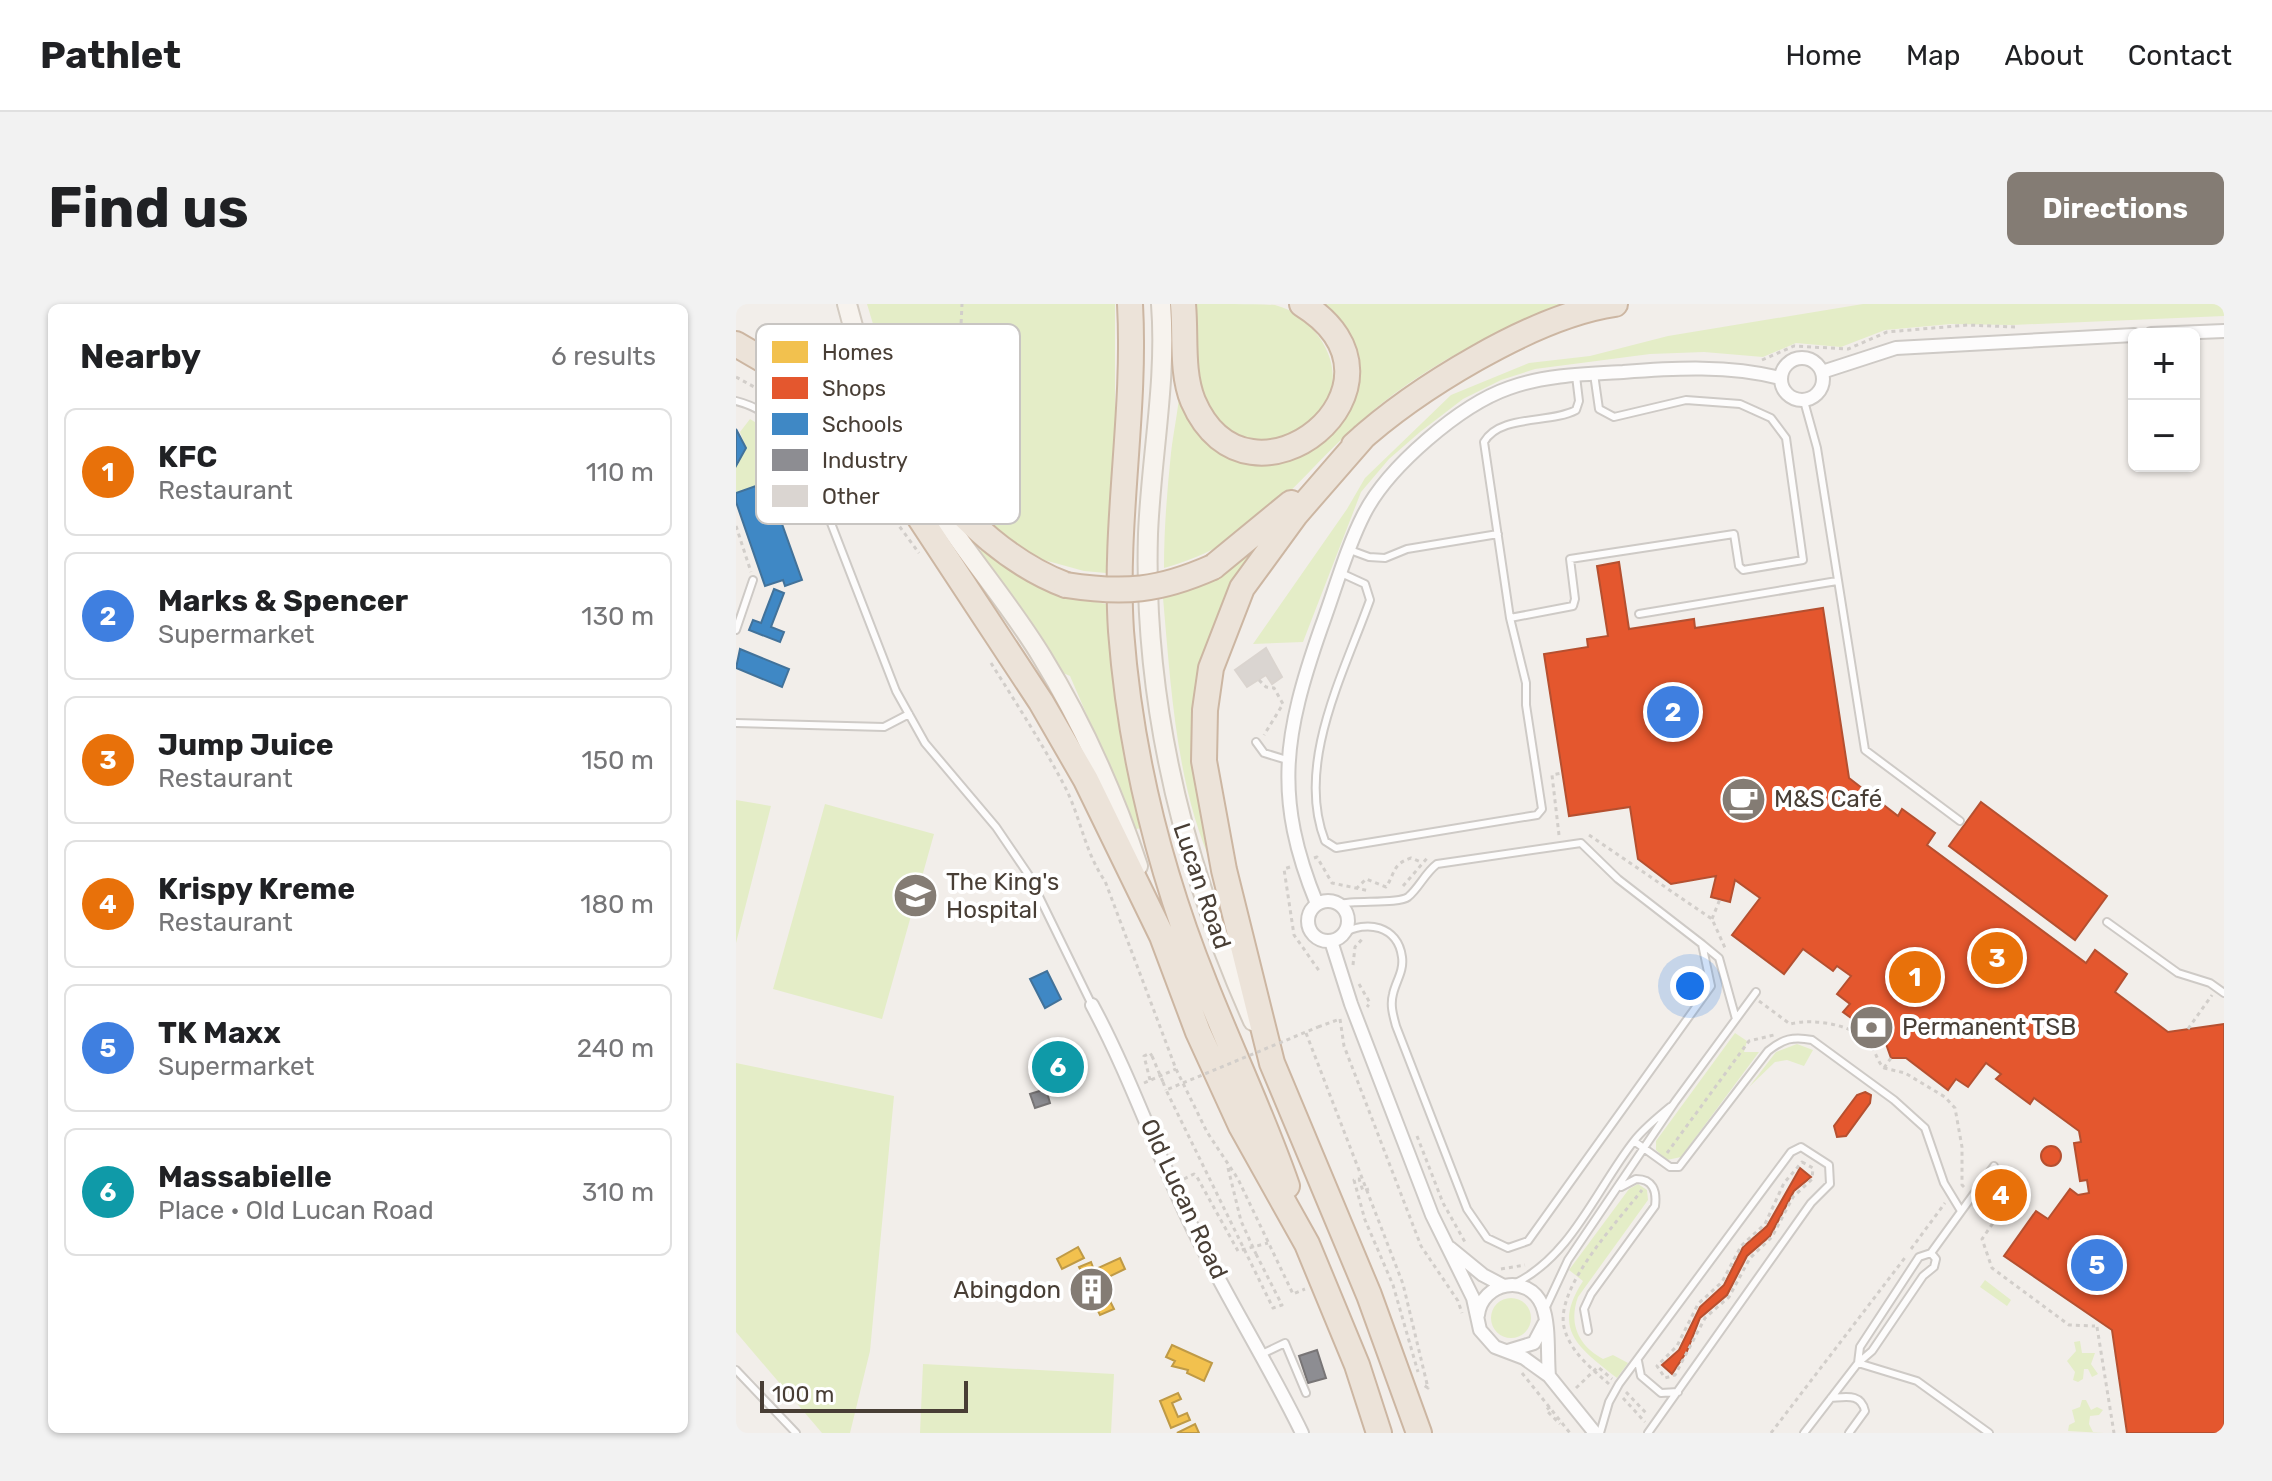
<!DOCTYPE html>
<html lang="en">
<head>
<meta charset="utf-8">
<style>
	body { margin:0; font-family:Rubik,sans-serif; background:#f2f2f2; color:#202124 }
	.controls { position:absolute; right:24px; top:24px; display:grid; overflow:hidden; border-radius:12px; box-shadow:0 2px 6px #0004 }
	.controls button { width:72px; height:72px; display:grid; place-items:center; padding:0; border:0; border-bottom:2px solid #e0e0e0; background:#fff; color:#202124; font:40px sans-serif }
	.scale { position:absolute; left:24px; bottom:20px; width:208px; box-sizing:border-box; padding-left:8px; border:4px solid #483e35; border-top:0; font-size:22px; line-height:28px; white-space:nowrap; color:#483e35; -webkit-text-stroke:6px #fff; paint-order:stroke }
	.you { position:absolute; left:954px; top:682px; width:28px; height:28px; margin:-20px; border:6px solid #fff; border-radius:50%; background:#1a73e8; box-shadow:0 0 0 12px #1a73e833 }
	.badge { display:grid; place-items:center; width:52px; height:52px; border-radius:50%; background:#847c74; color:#fff; font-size:26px; font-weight:700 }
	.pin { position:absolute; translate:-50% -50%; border:4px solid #fff; box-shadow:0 2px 8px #0006 }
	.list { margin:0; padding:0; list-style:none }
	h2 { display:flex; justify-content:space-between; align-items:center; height:104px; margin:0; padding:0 32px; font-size:34px }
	h2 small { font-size:26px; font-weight:400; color:#757577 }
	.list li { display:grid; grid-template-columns:52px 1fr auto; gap:24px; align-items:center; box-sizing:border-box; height:128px; margin:0 16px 16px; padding:0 16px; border:2px solid #e0e0e0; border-radius:12px }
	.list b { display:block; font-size:30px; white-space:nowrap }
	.list p { margin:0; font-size:26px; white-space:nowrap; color:#757577 }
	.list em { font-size:26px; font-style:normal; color:#757577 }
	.map { position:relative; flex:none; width:1488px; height:1129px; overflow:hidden; border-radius:12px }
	header { display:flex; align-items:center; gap:48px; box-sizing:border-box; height:112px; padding:0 40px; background:#fff; border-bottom:2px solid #e0e0e0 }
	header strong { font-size:38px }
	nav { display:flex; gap:44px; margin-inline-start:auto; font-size:28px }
	.intro { display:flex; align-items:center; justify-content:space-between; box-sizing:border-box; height:192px; padding:0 48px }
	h1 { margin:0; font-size:56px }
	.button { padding:20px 36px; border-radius:12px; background:#847c74; color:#fff; font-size:28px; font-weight:700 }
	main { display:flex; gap:48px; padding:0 48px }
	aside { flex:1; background:#fff; border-radius:12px; box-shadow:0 2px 6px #0004 }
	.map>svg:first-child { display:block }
</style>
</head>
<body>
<header>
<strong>Pathlet</strong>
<nav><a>Home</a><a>Map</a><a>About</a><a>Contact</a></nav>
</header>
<div class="intro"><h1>Find us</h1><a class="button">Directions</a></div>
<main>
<aside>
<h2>Nearby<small>6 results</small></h2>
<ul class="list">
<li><span class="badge" style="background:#e8710a">1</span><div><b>KFC</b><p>Restaurant</p></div><em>110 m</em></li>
<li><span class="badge" style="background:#3f7fe0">2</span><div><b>Marks &amp; Spencer</b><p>Supermarket</p></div><em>130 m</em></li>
<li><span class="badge" style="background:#e8710a">3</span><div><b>Jump Juice</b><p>Restaurant</p></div><em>150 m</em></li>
<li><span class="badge" style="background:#e8710a">4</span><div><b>Krispy Kreme</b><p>Restaurant</p></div><em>180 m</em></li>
<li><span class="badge" style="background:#3f7fe0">5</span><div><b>TK Maxx</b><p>Supermarket</p></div><em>240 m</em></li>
<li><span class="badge" style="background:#0f9aa8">6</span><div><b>Massabielle</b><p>Place · Old Lucan Road</p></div><em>310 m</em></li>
</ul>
</aside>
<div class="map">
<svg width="1488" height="1129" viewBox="0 0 1488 1129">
	<rect width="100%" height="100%" fill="#f2eeea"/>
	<path fill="#e4edc7" d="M131,0H379V118L370,269L348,267L286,250L247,217L204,172L187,149L152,70Z
		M460,0C484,0 516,0 539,1C558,6 571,17 583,33C641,115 499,188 464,86C460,73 460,17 460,0Z
		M584,0H846C769,21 702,54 640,104C563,168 531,235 428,264C428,225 431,187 435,149C438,123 444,100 444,74L464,124L557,153L579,142L597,125L604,22Z
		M1127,0H1488V12L1276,21L1215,20L1149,26L1105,43L1060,39L1027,53L968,48L914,50L799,65L765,76L727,95L684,128L653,155L625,188L567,338L517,340L611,205L629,174L715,91L793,59L854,52L932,32Z
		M14,115L43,133L31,178L0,189V162L10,144L4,128Z
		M523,237L525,240L472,341L478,565C440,483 435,383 427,294L483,273Z
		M248,244C281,279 325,291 370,300L388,455L406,524L400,525L334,372L327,369L244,247Z
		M0,496L35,502L0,639Z
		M89,500L198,530L146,715L37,685Z
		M999,729L1011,737L1008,748H1023L945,853L931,856L920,846V837Z
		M1061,740L1077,746L1068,762L1051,756L1039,758L1013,783L1040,748Z
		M0,759L158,792L134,1047L114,1129H86L0,1028Z
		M902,880L911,886L912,896L842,993C832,1020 843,1042 867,1055L877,1051L892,1059L881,1074C843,1044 815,1026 847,977L833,966L893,885Z
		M1249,976L1275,996L1271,1002L1244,983Z
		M755 1014a20 20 0 1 1 40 0a20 20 0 1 1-40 0Z
		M1344,1037L1346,1049H1359L1355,1060L1362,1070L1356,1073L1352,1065H1348L1347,1075L1342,1078L1337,1076L1339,1068L1331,1057L1340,1047L1338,1038Z
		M187,1060L378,1070L375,1129H184Z
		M1346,1096H1350L1355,1106L1361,1103L1367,1106L1363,1111L1354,1112L1353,1120L1357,1128L1368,1129L1332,1127L1333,1121L1339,1118L1336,1106L1344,1103Z"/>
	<path fill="#f2c14e" stroke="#bf9a46" stroke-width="2" d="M323,742L338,775L320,783L306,750Z
		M342,943L348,954L326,965L321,955Z
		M384,954L389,965L364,977L378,1005L364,1011L354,991L347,994L341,981L350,977L343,963L355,958L358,966Z
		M436,1041L476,1059L468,1077L451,1069L452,1066L436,1062L439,1057L430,1053Z
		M442,1089L445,1095L436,1099L442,1113L451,1109L454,1116L435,1124L424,1097Z
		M459,1120L463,1129H441Z"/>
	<path fill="#e4572e" stroke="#b55030" stroke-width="2" d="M883,258L893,325L958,315L959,324L1087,304L1113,474L1162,512L1166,505L1199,529L1191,541L1350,659L1359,646L1391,670L1379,688L1432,728L1488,720V1129H1391L1376,1026L1268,952L1300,907L1312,915L1334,885L1342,891L1353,889L1351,876L1344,877L1338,839L1345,838L1343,827L1298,794L1294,800L1260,775L1265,770L1250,759L1232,783L1220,775L1212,786L1170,754H1155L1150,740L1107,708L1114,700L1101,690L1115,672L1101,662L1097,667L1067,645L1048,670L996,631L1024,594L999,576L994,598L975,593L980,572L935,580L902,555L894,503L833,512L808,350L852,343L851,335L872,332L861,262Z
		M1245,498L1371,592L1339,636L1213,542Z
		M1129,788L1135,791L1134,799L1110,832L1101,833L1098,822L1121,791Z
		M1305 852a10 10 0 1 1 20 0a10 10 0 1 1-20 0Z
		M1064,864L1075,873L1058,887L1034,932L1011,952L991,991L964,1014L951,1047L936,1070L926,1061L943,1046L964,1003L988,981L1007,943L1031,922Z
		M1264,877L1278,888L1265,905L1251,894Z"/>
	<path fill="#3f88c5" stroke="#42729a" stroke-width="2" d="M0,125L10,144L0,162Z
		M31,178L66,276L49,282L47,276L29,282L0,198V189Z
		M38,285L48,289L35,323L48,328L44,338L13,326L17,316L25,319Z
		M4,345L53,365L46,383L0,364Z
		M311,667L325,695L309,704L294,675Z"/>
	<path fill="#8d8d92" stroke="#787576" stroke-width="2" d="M310,785L314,799L299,804L294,790Z
		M581,1046L590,1074L572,1079L563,1052Z"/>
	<path fill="#dad5d1" stroke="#dad4cf" stroke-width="2" d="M530,344L546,373L536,380L530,371L511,383L499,366Z"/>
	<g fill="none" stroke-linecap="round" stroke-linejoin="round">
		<defs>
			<path id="lane" d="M0,97C32,105 51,126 69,152L160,387L189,439L260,523L292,570L356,701
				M1068,97L1081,144L1129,446L1224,517
				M614,246L633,253L649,254L671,245L762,230
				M605,269L629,280L634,296C608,369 559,460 589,537L600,544L801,511L806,505L790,401V379L774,314L748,138C764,110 814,120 840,106L843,97L840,72
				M903,310L1101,277
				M774,314L837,302L839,295L834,255L998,230L1003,262L1007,266L1067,256L1050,134L1035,114L1004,100L950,96L878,113L863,105L858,70
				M0,326L17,276
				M0,419L148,423L173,410
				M520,438L528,449L551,456
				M603,600C620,596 663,600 672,593C683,584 689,569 701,560L845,539L882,575L966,640L975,682L792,937L772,944L751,934L731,905L660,722C657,711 654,701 657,690C660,677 668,667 666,653C662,622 630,615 607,630
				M1371,618L1442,669L1474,679L1488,689
				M966,640L983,654L1000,715
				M898,837L934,863H943L1032,747C1047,735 1057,732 1076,736L1158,796L1189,824L1208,879L1225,907
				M780,979C836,951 861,884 898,837C908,824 921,814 934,803
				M810,1003L832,956L939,798L1020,688
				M852,1027L848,1005L855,990L919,902C921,887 917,875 900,875L885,883
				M526,1050L549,1039L570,1089
				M902,1057L905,1072L925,1089L942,1088
				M1122,1059L1124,1043L1183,953L1195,949L1258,862
				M1122,1059L1181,1077L1253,1129
				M0,1066L60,1129
				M1095,1094C1110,1093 1125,1089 1129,1107L1113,1129
				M864,1129L873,1098L883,1080L1055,848L1065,843L1093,861L1094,880L1075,899L912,1129
				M1068,1129L1122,1059L1136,1047L1187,972L1198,963L1200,955L1195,949"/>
			<path id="street" d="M1415,30L1488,27
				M1045 75a21 21 0 1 1 42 0a21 21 0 1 1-42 0Z
				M1086,68L1160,44L1398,31
				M572 617a20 20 0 1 1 40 0a20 20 0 1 1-40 0Z
				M581,600C537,493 548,430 585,324C599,286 610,245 628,210C652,163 724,101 773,84C808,71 850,70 887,68C939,64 993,61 1044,74
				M595,637L615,700L696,911L737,994L744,1026L759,1043L788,1054L813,1072L859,1129
				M356,701C397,777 423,858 462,935C495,1001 534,1063 566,1129
				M714,944L747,971L766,981
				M742,1011C746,978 792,969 806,1001C814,1021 811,1051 813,1072
				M772,1047L798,1039L808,1020"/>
			<path id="secondary" d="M111,0C130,78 164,148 208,214C240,262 277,305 306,353C346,418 378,490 402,562
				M425,0C431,77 415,153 412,230C407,399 448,563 517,717"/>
			<path id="highway" d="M394,0C400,109 378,218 385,327C394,447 424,568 469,680C496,748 527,813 551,882
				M447,0C450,31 445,68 457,97C513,227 695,80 566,0
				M0,40L70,81L141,149L305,398L350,476L426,632L462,728L505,822L571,940L621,1061L643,1129
				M627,133L560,210L506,284L475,364L469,406L468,457L488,566L536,759L633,991L683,1129
				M618,141C678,86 797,12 879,0
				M173,156C220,204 265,257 330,281
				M477,263L555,199"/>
		</defs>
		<use href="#lane" stroke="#cecac6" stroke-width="10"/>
		<use href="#street" stroke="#cecac6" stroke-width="16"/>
		<use href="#secondary" stroke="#d3cbc1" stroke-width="22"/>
		<use href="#highway" stroke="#ccb6a2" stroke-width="28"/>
		<path stroke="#d2ceca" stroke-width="3" stroke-dasharray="4 4" stroke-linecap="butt" d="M224,43L226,0
			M1026,56L1058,42L1112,45L1151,28L1232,21L1279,23
			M0,73L73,113L90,129
			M102,139L183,249
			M0,222L15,268
			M255,359C280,399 306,439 328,481C345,513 348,547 369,577L440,765L471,828L502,875L557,990L569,985
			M523,376L530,383L538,384L547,400L528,431
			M823,531L816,471L826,469
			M853,531L976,615L990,646
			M578,554L581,553L596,579L634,587
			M554,563L548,565L558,631L584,668
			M667,582L693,552
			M620,585L630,575L650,583C659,570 656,560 675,554L685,558
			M976,615L984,595
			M617,661L619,643L628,633
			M623,680L634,699L631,703
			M1023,697L1054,720C1076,714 1122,720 1136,743C1141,751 1141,757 1148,764L1169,769L1209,793L1219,804L1226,843V881L1230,885
			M604,715L608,742L685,942L722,997L726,1009
			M582,723L604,715
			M1452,725L1476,691
			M570,729L667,980L692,1084L686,1080
			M1148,764L1155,754
			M414,776L408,752L414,749L416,752
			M427,778L430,786
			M408,779L440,765
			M681,832L707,899L729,938
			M931,849L1013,737L1038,731
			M1066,858L1077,864L1076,875L1057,893L1036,933L1014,954L993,993L969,1014L939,1071L929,1074L921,1062L941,1042L962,1000L986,978L1005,942L1029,920L1048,879Z
			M492,864L505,917L520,950
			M448,875L458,870L461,873L502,947L532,939
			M633,885L627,887L623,875L618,876L629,916L657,981L682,1068
			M1245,897L1262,912L1246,935L1256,964L1333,1021L1359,1022
			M1175,945L1209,899
			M765,965L789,961
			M1361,1023L1378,1129
			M786,1069L834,1129
			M873,1080C855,1064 834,1048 828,1023C819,983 883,916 906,886
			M840,1084L862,1063L876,1075
			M890,1088L912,1111
			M887,1094L909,1118
			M814,1103L810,1106L824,1120
			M1035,1129L1171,951"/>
		<use href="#lane" stroke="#fdfcfc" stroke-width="6"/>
		<use href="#street" stroke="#fdfcfc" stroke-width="12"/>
		<use href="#secondary" stroke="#f7f3ee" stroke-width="18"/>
		<use href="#highway" stroke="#ece3d9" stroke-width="24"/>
		<defs>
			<path id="highway-bridge" d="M330,281C388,290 423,287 477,263"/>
		</defs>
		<use href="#highway-bridge" stroke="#ccb6a2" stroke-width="28" stroke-linecap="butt"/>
		<path stroke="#d2ceca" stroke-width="3" stroke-dasharray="4 4" stroke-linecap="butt" d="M416,752L427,778
			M520,950L546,1001L537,1004L430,786L582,723"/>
		<use href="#highway-bridge" stroke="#ece3d9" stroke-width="24"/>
	</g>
	<defs>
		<symbol id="cafe-disc" viewBox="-11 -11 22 22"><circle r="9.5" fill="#847c74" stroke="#fff"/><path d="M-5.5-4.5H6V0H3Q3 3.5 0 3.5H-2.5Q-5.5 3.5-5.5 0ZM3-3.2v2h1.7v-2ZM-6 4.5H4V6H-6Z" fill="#fff"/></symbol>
		<symbol id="school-disc" viewBox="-11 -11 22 22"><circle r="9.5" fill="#847c74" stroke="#fff"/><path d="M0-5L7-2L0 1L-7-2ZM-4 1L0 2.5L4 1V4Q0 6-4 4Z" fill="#fff"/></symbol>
		<symbol id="bank-disc" viewBox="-11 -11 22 22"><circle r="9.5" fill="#847c74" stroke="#fff"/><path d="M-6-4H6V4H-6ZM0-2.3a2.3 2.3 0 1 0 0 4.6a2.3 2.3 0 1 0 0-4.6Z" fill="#fff"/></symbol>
		<symbol id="building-disc" viewBox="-11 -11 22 22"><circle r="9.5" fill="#847c74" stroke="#fff"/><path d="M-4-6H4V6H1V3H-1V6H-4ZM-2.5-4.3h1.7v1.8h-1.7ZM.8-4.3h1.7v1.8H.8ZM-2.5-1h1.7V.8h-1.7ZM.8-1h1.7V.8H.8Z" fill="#fff"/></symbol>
	</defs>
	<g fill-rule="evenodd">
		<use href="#cafe-disc" x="982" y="470" width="51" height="51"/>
		<use href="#school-disc" x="154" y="566" width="51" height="51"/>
		<use href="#bank-disc" x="1110" y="698" width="51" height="51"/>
		<use href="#building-disc" x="330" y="960" width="51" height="51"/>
	</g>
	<g text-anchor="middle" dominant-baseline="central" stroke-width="8" stroke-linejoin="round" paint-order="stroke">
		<g font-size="24" fill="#483e35" stroke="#fff" text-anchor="start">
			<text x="1038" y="495">M&amp;S Café</text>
			<text x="210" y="578">The King's<tspan x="210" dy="28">Hospital</tspan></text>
			<text x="1166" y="723">Permanent TSB</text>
			<text x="325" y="986" text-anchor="end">Abingdon</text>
		</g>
		<g font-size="24" fill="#483e35" stroke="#fff">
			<text transform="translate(466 582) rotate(71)">Lucan Road</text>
			<text transform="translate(448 895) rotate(65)">Old Lucan Road</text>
		</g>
	</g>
	<rect x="20" y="20" width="264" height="200" rx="12" fill="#fff" stroke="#c8c5c2" stroke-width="2"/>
	<rect x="36" y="37" width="36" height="22" fill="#f2c14e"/>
	<rect x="36" y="73" width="36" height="22" fill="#e4572e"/>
	<rect x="36" y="109" width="36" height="22" fill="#3f88c5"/>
	<rect x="36" y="145" width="36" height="22" fill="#8d8d92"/>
	<rect x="36" y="181" width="36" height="22" fill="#dad5d1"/>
	<g font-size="22" fill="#483e35">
		<text x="86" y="56">Homes</text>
		<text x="86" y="92">Shops</text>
		<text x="86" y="128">Schools</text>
		<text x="86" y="164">Industry</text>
		<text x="86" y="200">Other</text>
	</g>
</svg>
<div class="controls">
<button>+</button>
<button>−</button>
</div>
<div class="scale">100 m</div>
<div class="you"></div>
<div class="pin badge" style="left:1179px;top:673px;background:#e8710a">1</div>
<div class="pin badge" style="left:937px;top:408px;background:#3f7fe0">2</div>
<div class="pin badge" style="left:1261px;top:654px;background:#e8710a">3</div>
<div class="pin badge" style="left:1265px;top:891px;background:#e8710a">4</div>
<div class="pin badge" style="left:1361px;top:961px;background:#3f7fe0">5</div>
<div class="pin badge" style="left:322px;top:763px;background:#0f9aa8">6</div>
</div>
</main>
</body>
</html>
